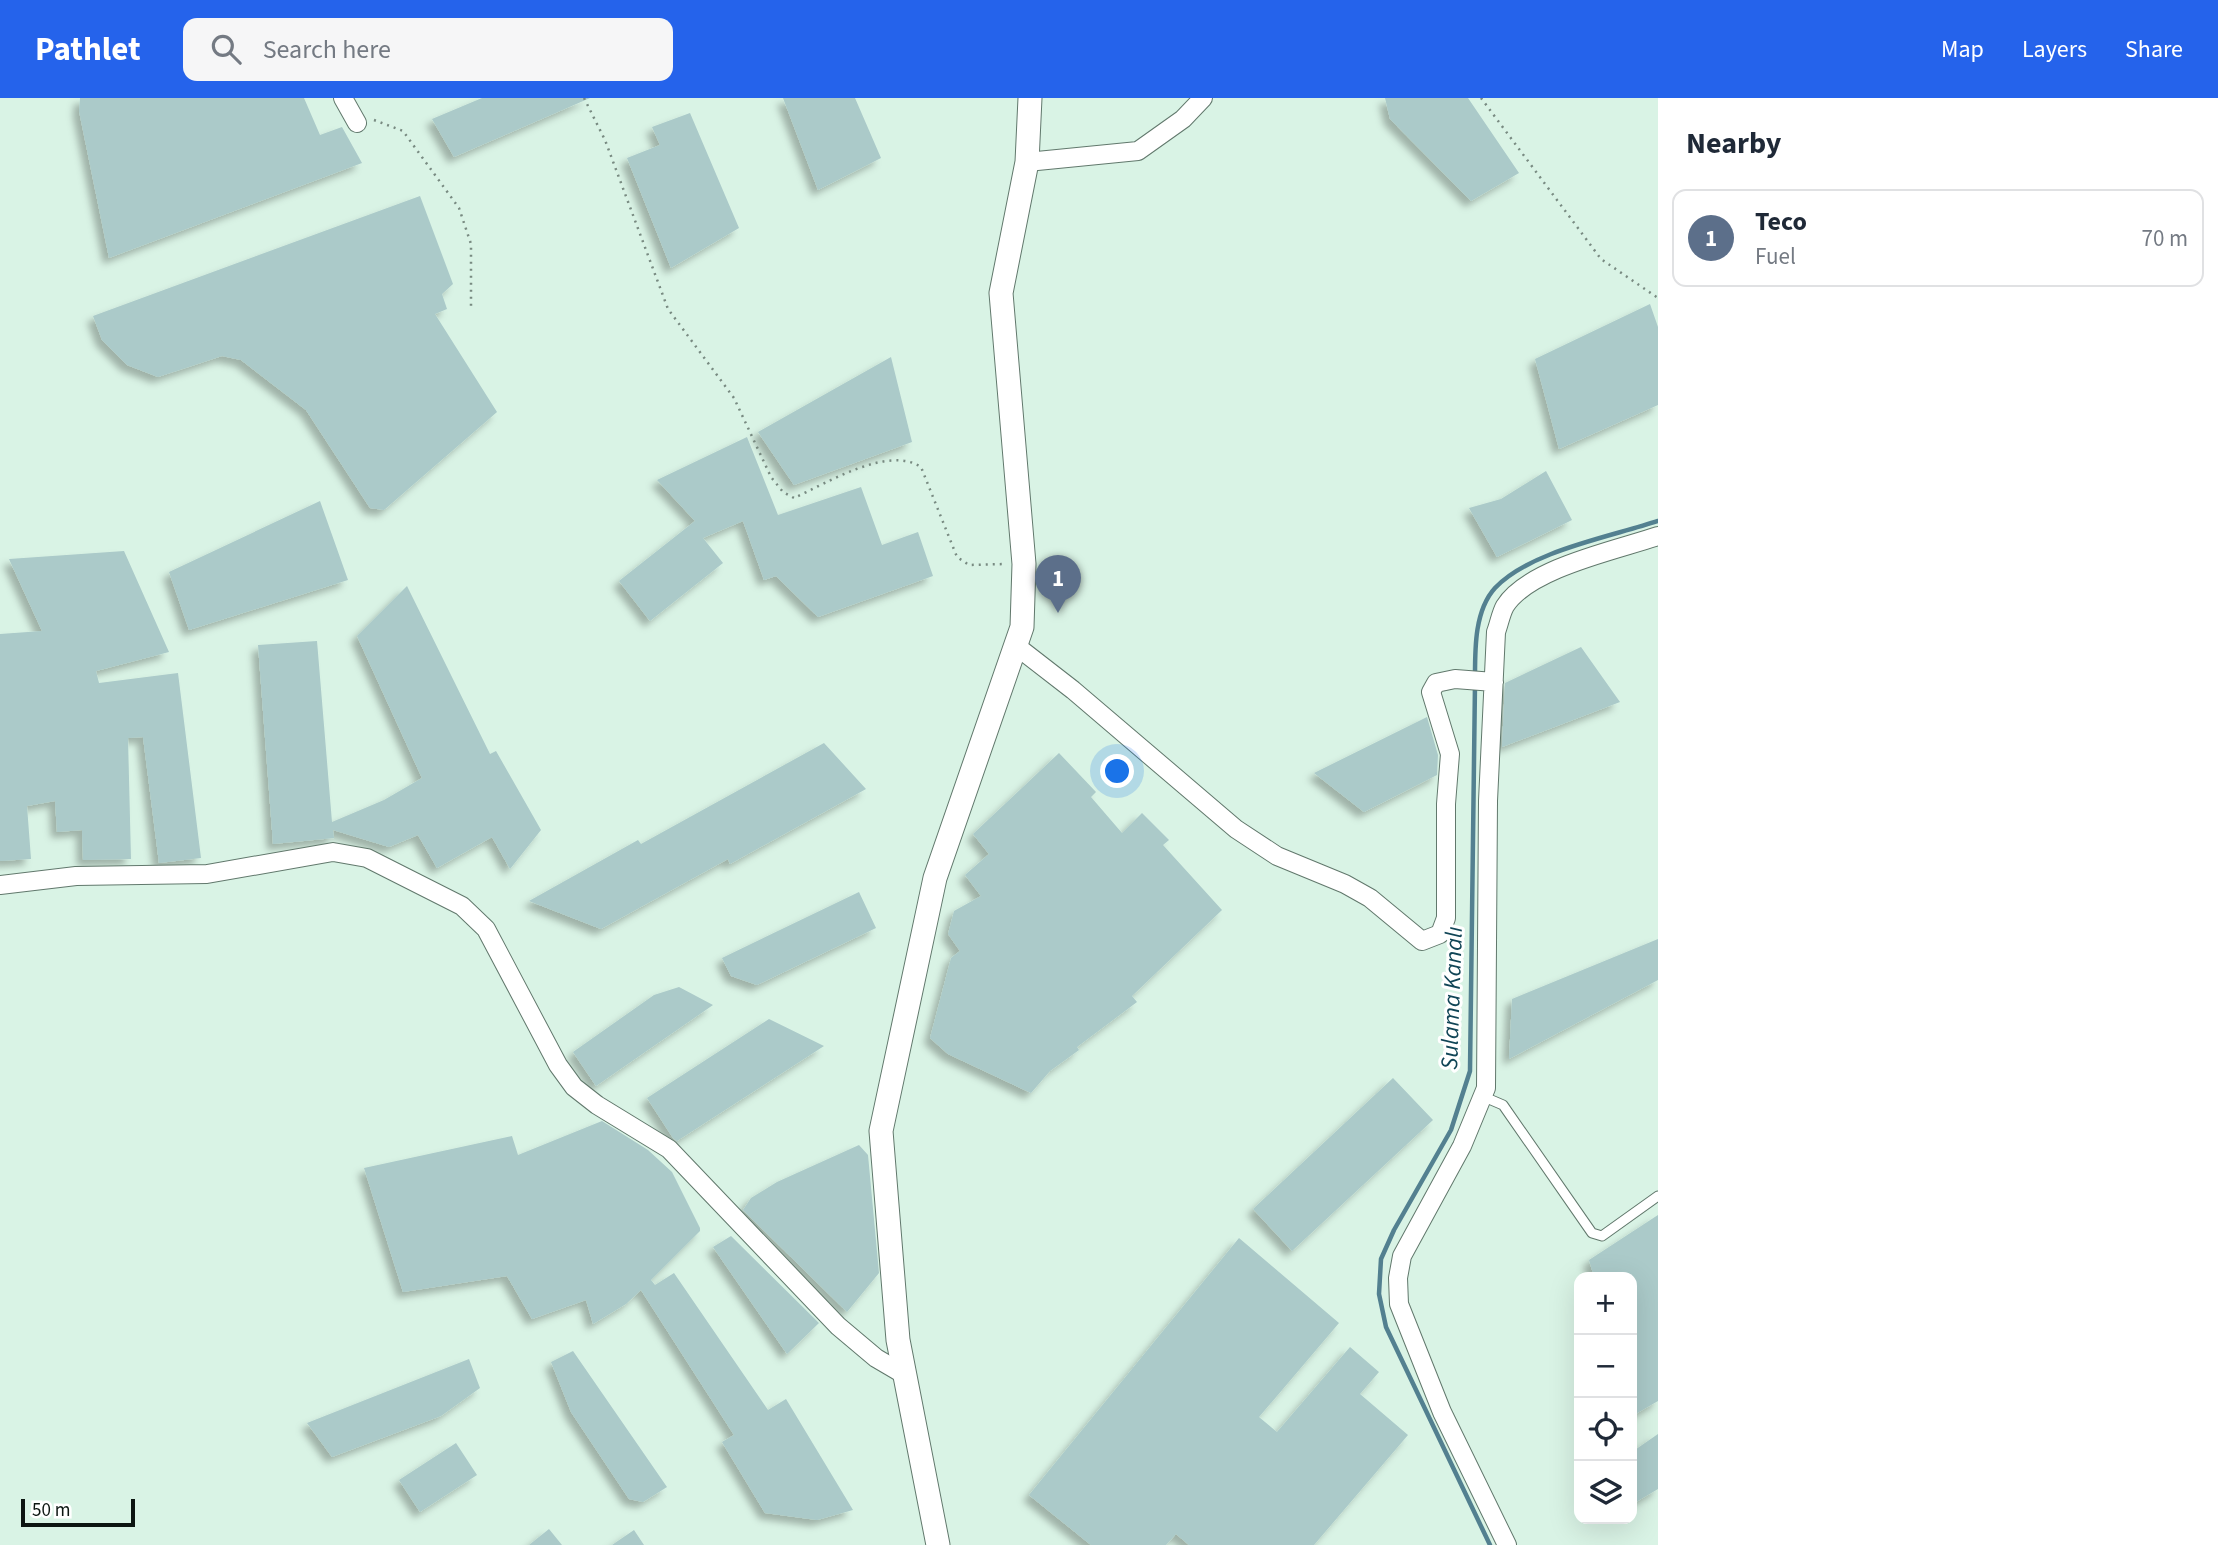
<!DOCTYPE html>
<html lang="en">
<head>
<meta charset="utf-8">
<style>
	body { margin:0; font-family:"Source Sans 3",sans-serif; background:#f6f6f7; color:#1f2937 }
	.controls { position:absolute; right:21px; bottom:21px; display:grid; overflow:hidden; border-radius:14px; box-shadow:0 7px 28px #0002 }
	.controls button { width:63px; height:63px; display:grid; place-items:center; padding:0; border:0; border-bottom:2px solid #e0e1e3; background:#fff; color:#1f2937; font:35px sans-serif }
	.scale { position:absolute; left:21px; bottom:18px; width:114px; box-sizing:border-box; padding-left:7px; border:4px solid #0c1511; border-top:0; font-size:19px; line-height:24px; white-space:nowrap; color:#0c1511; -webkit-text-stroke:5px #fff; paint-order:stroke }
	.you { position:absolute; left:1118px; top:674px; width:24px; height:24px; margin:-18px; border:5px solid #fff; border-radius:50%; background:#1a73e8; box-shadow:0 0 0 10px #1a73e833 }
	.badge { display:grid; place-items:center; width:46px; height:46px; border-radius:50%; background:#2563eb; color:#fff; font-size:23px; font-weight:700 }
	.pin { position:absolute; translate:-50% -58px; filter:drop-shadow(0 2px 4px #0008) }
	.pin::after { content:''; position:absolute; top:37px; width:24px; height:21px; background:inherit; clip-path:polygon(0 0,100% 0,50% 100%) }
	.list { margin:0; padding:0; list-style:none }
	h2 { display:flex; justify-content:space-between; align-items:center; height:91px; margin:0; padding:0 28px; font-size:30px }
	h2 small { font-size:23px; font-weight:400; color:#747a83 }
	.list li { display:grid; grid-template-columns:46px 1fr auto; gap:21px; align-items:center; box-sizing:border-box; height:98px; margin:0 14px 14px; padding:0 14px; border:2px solid #e0e1e3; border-radius:14px }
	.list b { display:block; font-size:26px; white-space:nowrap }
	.list p { margin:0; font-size:23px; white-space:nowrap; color:#747a83 }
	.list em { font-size:23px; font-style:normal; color:#747a83 }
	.icon { flex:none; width:38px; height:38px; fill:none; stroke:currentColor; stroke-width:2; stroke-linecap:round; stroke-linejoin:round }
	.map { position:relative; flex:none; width:1658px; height:1447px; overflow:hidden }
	header { display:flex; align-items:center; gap:42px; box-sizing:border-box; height:98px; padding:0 35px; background:#2563eb; color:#fff }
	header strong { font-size:33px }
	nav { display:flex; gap:38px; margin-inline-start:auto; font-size:24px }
	.search { width:490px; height:63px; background:#f6f6f7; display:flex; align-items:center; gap:18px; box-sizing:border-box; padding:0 24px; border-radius:14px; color:#747a83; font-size:26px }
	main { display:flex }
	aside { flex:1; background:#fff }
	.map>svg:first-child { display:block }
</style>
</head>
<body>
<header>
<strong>Pathlet</strong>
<div class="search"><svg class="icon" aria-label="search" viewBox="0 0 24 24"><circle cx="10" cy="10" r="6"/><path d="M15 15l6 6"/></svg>Search here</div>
<nav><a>Map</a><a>Layers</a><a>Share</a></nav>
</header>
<main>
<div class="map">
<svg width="1658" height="1447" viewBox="0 0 1658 1447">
	<defs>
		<filter id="shadow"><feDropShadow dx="-6" dy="6" stdDeviation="3.5" flood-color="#0004"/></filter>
	</defs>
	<rect width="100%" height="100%" fill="#d9f3e5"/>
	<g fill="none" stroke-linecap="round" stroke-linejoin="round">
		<path stroke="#538090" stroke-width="4.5" d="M1475,577C1475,549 1475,512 1495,490C1530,453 1610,439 1658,423
			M1475,586L1470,973L1451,1032L1394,1132L1381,1161L1379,1196L1386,1229L1490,1447"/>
	</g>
	<path fill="#abcac9" filter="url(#shadow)" d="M80,0H304L320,37L342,29L362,65L109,160L79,13Z
		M482,0H590L454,59L432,21Z
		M783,0H855L881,60L818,92Z
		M1385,0H1468L1519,75L1471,103L1390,21Z
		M690,15L739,130L671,170L627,60L660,47L652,29Z
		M420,98L453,186L442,196L447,211L435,216L497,314L384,412L370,410L306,312L241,262L222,258L158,279L127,267L102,242L93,218Z
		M1650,206L1658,229V307L1559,351L1535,261Z
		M891,259L912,344L794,387L758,334Z
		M747,339L778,417L861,389L882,447L918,434L933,478L818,519L776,478L764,482L743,423L703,440L723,465L650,523L619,483L695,423L657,382Z
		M1546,373L1572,422L1497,459L1469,410L1501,401Z
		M320,403L348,482L189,532L169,474Z
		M124,453L169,554L96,573L99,585L178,575L201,760L159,765L143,639L128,640L131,761L83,762L82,732L57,734L55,703L27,708L31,761L0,763V536L42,533L9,461Z
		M407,488L490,656L496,653L541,732L510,771L492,739L437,770L418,737L389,749L333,732L334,740L273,746L258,547L317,543L332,724L384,702L422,680L357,538Z
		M1581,549L1620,604L1502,649L1505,585Z
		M1427,619L1438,657L1437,677L1364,714L1314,675Z
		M824,645L866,691L730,766L728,761L601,831L529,803L638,742L641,746Z
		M1059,655L1096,694L1091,699L1122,735L1142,715L1169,742L1163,747L1222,812L1132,898L1137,904L1077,949L1079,952L1050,973L1031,995L948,956L930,940L951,860L960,853L948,836L954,813L981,798L965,777L989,756L973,736Z
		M859,794L876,830L757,887L731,878L722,860Z
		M1658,841V882L1509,961L1512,901Z
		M679,889L713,907L596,988L573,954L654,897Z
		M769,921L824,948L677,1043L673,1040L647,1000Z
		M1393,980L1433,1022L1292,1153L1253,1111Z
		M602,1023L648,1052L672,1074L700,1130V1133L651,1182L655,1187L674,1175L768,1312L786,1301L853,1412L817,1422L765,1415L722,1344L734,1337L641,1192L626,1206L593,1226L586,1202L532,1221L507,1178L403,1194L364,1070L512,1038L518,1057Z
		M859,1047L868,1057L879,1175L847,1214L743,1112L751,1100L777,1084Z
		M1658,1117V1303L1632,1318V1179H1594L1589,1162Z
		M731,1138L819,1225L787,1256L713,1149Z
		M1239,1140L1339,1225L1259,1319L1277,1334L1350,1249L1379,1274L1360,1296L1408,1337L1314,1447H1189L1176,1436L1166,1447H1091L1029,1397Z
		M573,1253L667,1389L643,1404L629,1401L571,1314L551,1264Z
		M469,1261L480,1290L441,1318L332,1359L307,1325Z
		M1658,1336V1391L1636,1404L1632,1395V1354Z
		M456,1345L477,1377L420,1414L399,1382Z
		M549,1431L562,1447H529Z
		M634,1432L644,1447H612Z"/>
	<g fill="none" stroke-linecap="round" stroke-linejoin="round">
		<defs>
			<path id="service" d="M1482,998L1503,1007L1592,1135L1602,1138L1658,1098"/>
			<path id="minor" d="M343,0L357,25
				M1027,64L1138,53L1183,21L1203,0
				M1015,547L1073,592L1236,731L1277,758L1345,786L1370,800L1422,843L1440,836L1446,820V706L1450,656L1431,594L1436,585L1455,581L1494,584
				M0,787L76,778L207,776L333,754L367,760L462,808L486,831L558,967L574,989L597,1007L669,1051L838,1228L876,1260L905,1277
				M1507,1447L1442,1314L1399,1206L1398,1180L1402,1158L1462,1048L1486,990L1488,703L1496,534C1499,526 1501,515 1505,508C1529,470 1617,452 1658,438"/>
			<path id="tertiary" d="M938,1447L898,1242L881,1033L935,780L1022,529L1024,466L1001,195L1027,64L1030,0"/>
		</defs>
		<use href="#service" stroke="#61786c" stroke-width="11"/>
		<use href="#minor" stroke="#61786c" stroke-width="20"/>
		<use href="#tertiary" stroke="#61786c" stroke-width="25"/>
		<path stroke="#788a81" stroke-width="2.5" stroke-dasharray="2 5" stroke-linecap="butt" d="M584,0L605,42L668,211L734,300L771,379L783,394L794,400C827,385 888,347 921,369L957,459L969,467L1006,466
			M1481,0L1601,161L1658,200
			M374,22L403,33L459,110L471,146V209"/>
		<use href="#service" stroke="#fff" stroke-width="9"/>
		<use href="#minor" stroke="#fff" stroke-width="18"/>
		<use href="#tertiary" stroke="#fff" stroke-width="23"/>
	</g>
	<g text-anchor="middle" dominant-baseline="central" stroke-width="6" stroke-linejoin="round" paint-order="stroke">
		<g font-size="24" font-style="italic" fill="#104556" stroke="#fff">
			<text transform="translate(1452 900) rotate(-88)">Sulama Kanalı</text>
		</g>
	</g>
</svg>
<div class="controls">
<button>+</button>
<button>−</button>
<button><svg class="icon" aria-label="locate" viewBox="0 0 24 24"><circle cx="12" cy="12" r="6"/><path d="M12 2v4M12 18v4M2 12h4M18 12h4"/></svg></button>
<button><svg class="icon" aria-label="layers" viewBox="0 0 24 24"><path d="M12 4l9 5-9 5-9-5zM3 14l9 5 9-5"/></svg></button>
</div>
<div class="scale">50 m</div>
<div class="you"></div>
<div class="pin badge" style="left:1058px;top:515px;background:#5c6f8a">1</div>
</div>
<aside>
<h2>Nearby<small></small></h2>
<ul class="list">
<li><span class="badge" style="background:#5c6f8a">1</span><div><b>Teco</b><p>Fuel</p></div><em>70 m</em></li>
</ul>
</aside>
</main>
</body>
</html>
